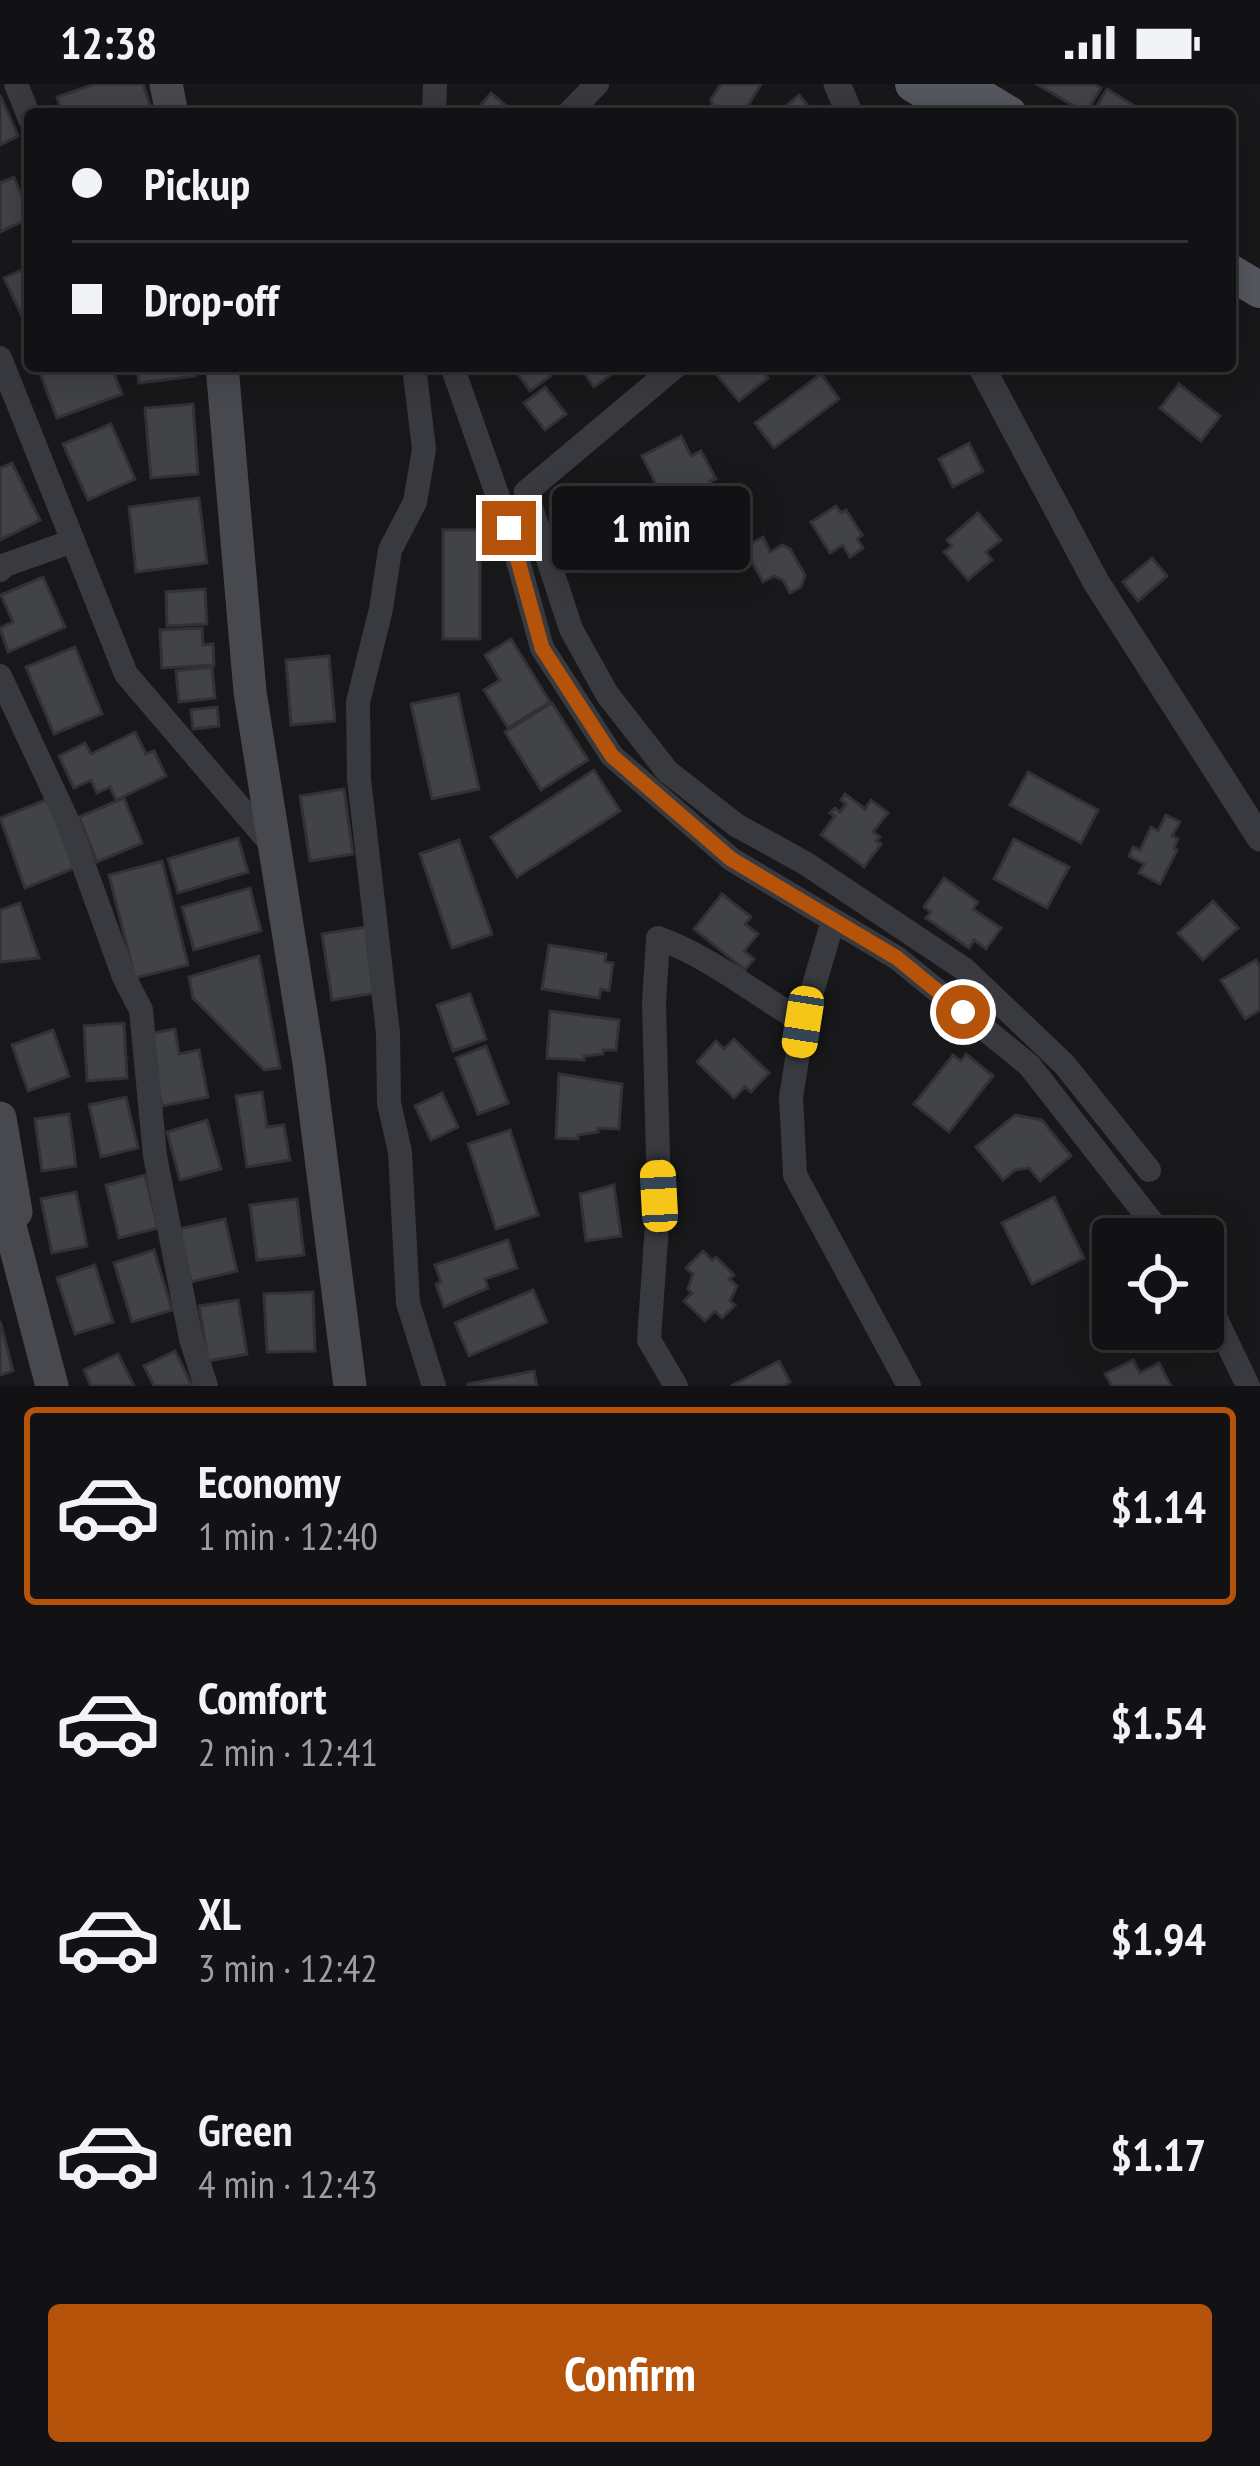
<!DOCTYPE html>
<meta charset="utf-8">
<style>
body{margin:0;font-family:"PT Sans Narrow",sans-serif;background:#1f2022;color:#f1f3f6;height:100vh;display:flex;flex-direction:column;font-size:45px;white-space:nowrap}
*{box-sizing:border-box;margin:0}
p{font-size:39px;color:#9c9ea0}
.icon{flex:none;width:66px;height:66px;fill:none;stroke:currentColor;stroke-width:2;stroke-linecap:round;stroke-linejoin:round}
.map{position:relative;height:1302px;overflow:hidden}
.panel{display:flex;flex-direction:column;background:#121214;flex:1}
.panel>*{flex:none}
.guide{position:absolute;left:24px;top:24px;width:1212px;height:264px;border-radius:12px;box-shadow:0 6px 30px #0003,0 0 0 3px #313234;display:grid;align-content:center;height:264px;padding:0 48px;background:#121214}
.controls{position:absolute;left:1092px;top:1134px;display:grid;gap:24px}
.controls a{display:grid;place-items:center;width:132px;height:132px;border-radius:12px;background:#121214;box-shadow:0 6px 30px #0003,0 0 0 3px #313234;font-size:60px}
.end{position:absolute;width:54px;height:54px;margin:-27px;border:15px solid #b45309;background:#fff;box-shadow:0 0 0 6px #fff}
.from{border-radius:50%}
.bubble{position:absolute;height:84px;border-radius:12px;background:#121214;box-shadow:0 6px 30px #0003,0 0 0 3px #313234;font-size:39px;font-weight:600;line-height:84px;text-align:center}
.car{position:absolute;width:36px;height:72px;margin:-36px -18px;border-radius:15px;box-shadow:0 0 9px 3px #0007;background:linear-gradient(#f5c518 24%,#345 0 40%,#f5c518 0 76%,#345 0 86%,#f5c518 0)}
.guide b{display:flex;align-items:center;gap:42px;height:114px;font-size:45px}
.guide b+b{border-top:3px solid #313234}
.guide i{width:30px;height:30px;background:#f1f3f6}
ul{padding:21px 0 0;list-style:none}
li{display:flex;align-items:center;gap:36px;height:198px;margin:0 24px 18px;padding:0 24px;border:6px solid transparent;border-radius:12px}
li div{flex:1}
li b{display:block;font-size:45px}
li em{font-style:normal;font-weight:600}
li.active{border-color:#b45309}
li>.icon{width:108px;height:108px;stroke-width:1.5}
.primary-button{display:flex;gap:24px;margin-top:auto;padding:24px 48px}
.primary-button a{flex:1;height:138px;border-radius:12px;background:#b45309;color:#fff;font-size:48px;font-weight:600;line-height:138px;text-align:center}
.status{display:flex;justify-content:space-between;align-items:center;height:84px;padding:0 60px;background:#121214;direction:ltr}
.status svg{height:33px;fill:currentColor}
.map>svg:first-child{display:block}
</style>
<div class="status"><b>12:38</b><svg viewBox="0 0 49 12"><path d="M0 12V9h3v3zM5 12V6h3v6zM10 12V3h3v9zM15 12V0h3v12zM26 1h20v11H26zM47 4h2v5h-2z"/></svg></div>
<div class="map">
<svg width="1260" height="1302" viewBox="0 0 1260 1302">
<rect width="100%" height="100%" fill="#18181a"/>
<!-- building -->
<g fill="#424347" stroke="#323236" stroke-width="3">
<path d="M95 0H143L153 30H62L57 13Z"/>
<path d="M721 0H761L743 30H719L713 26 711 15Z"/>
<path d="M1093 0 1101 4 1086 29 1038 1Z"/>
<path d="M1107 5 1141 26 1138 30H1092Z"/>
<path d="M491 9 516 30H473Z"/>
<path d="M0 11 18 52 0 61Z"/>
<path d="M799 11 814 29 781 30 779 28Z"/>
<path d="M14 93 30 134 0 148V99Z"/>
<path d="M30 182V249L4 194Z"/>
<path d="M42 282H111L122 310 57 334 38 284Z"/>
<path d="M137 282H195L196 292 139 299Z"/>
<path d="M512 282H544L551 292 530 307Z"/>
<path d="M579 282H623L594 303Z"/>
<path d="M723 282H758L768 294 739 317 715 289Z"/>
<path d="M821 290 839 315 774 364 755 339Z"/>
<path d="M1179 300 1220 332 1201 357 1160 324Z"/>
<path d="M545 303 566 330 545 346 524 319Z"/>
<path d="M193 320 198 390 151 394 145 324Z"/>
<path d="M111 340 135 395 88 416 63 360Z"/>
<path d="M681 352 691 372 701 367 716 395 710 397 717 411 673 434 642 372Z"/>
<path d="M969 359 983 387 953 403 939 375Z"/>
<path d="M12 379 40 436 0 456V384Z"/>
<path d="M199 414 207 479 136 488 129 423Z"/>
<path d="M836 422 841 429 846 426 862 451 857 455 863 464 850 473 843 461 830 469 811 438Z"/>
<path d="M978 429 1001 456 986 468 992 476 968 496 944 468 952 462 947 456Z"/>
<rect x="443" y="446" width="37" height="109"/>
<path d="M763 453 770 468 782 461 790 465 805 491 801 503 790 509 783 496 774 492 763 498 744 463Z"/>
<path d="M1152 474 1167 492 1138 517 1123 498Z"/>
<path d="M43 493 65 543 8 568 0 544 13 538 1 511Z"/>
<path d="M205 505 207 540 167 542 166 508Z"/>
<path d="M202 544 203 561 213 560 214 581 162 584 160 546Z"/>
<path d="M511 555 550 618 508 644 484 606 500 596 485 571Z"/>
<path d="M75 563 102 630 54 650 26 583Z"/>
<path d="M329 572 335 637 291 641 286 576Z"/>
<path d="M212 583 215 614 179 618 176 587Z"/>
<path d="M458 610 479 705 432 715 411 620Z"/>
<path d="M552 619 588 676 541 706 505 648Z"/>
<path d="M217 623 219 642 193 645 191 626Z"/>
<path d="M135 648 146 670 154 667 166 692 116 716 110 703 97 709 91 696 74 704 59 672 85 659 91 670Z"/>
<path d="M594 686 620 727 517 793 491 753Z"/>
<path d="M1028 688 1098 726 1081 759 1010 721Z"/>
<path d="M344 705 353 770 310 777 300 712Z"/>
<path d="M845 710 865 725 871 716 888 729 873 748 880 753 876 757 881 760 864 783 821 751 835 732 830 729 835 724 840 728 846 720 841 716Z"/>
<path d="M124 714 142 759 97 778 79 733Z"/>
<path d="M48 715 75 784 25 804 0 734Z"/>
<path d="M1166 731 1180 738 1172 752 1178 755 1174 764 1177 766 1160 800 1139 789 1144 780 1129 772 1133 763 1140 766 1151 743 1158 747Z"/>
<path d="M238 754 248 788 178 809 168 775Z"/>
<path d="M1014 755 1069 783 1047 824 994 795Z"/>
<path d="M459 756 492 850 452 864 420 770Z"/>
<path d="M162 777 188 881 135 894 109 791Z"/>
<path d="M944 794 978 818 973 825 1001 844 986 865 974 856 969 864 926 834 931 828 924 823Z"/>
<path d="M250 804 261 847 194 866 182 823Z"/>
<path d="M722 810 751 833 745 840 758 850 744 867 754 875 745 886 694 845Z"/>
<path d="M1213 817 1238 844 1203 876 1178 849Z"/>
<path d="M20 819 39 874 0 878V826Z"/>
<path d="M366 843 376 909 332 916 322 850Z"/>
<path d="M549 861 606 870 605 878 613 879 609 907 601 905 599 914 542 905Z"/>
<path d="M259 872 280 984 264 986 193 914 189 893Z"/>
<path d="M1256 876 1260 883V926L1245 935 1221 896Z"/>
<path d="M470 910 486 955 453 967 437 921Z"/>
<path d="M550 927 619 936 616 966H603V970L584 972V976L547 974Z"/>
<path d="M124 939 127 994 87 997 84 942Z"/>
<path d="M175 945 179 970 199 966 208 1013 162 1022 148 950Z"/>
<path d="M53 946 69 992 28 1007 12 961Z"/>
<path d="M734 955 769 989 751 1008 745 1003 734 1014 697 978 716 957 724 965Z"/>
<path d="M486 962 508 1019 478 1030 456 974Z"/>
<path d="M966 970 993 992 949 1048 914 1020 953 971 961 977Z"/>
<path d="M559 990 622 1000 619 1045 598 1044V1048L578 1051V1055L556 1054Z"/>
<path d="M262 1008 267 1043 284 1041 290 1076 247 1083 236 1012Z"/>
<path d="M442 1009 458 1043 431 1056 415 1022Z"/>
<path d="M126 1013 138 1064 101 1073 89 1021Z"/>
<path d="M69 1030 76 1082 42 1087 35 1035Z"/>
<path d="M1015 1031 1042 1036 1071 1072 1040 1097 1029 1084 1015 1086 1003 1096 976 1063Z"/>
<path d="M207 1036 221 1085 180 1096 167 1048Z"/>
<path d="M510 1046 538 1131 496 1145 468 1060Z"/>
<path d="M145 1091 158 1144 119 1154 106 1101Z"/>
<path d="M614 1101 621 1152 586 1157 580 1110Z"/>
<path d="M76 1108 87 1162 52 1169 41 1115Z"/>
<path d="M1054 1113 1084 1174 1032 1200 1002 1139Z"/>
<path d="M297 1115 304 1171 257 1176 250 1121Z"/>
<path d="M225 1135 237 1187 191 1198 179 1145Z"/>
<path d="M508 1156 517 1184 485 1195 488 1204 444 1223 436 1200 441 1198 435 1181Z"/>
<path d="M154 1166 172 1226 132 1238 114 1179Z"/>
<path d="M703 1167 712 1176 716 1173 734 1191 729 1195 737 1202 730 1217 735 1221 722 1234 715 1227 705 1237 684 1217 692 1209 688 1205 693 1190 686 1184Z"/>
<path d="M95 1181 113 1238 75 1250 57 1194Z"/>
<path d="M533 1206 547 1238 469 1272 455 1239Z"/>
<path d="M313 1208 315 1267 267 1268 264 1210Z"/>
<path d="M238 1216 247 1270 208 1277 199 1222Z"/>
<path d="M0 1237 13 1287 0 1291Z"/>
<path d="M175 1267 192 1302H154L144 1282Z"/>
<path d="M118 1270 134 1302H91L84 1286Z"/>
<path d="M1133 1276 1140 1289 1159 1279 1171 1302H1112L1105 1290Z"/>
<path d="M779 1277 790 1298 783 1302H731Z"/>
<path d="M534 1287 537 1302H468V1300Z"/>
</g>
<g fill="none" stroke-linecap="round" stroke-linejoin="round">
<!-- minor -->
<g stroke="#393a3f" stroke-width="24">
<path d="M16 0 30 35"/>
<path d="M434 30 435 0"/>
<path d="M568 30 597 0"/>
<path d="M0 274 126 590 272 761"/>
<path d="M414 282 424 365 415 418 390 466 381 525 358 618 359 695 388 949 389 1019 400 1068 408 1219 434 1302"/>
<path d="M452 282 509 444 542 564 612 672 731 775 897 874 1029 981 1165 1155"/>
<path d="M676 282 526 408 571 545 607 610 667 687 736 741 805 779 964 885 1064 980 1149 1086"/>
<path d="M0 486 5 481 73 457"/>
<path d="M0 592 68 738 124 893 141 926 155 1072 191 1255 206 1302"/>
<path d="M803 938 833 837"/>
<path d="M1203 1208 1248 1302"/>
<path d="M676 1302 649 1256 659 1112 654 919 658 854C711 873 755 910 803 938L791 1013 795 1091 909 1302"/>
</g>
<!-- tertiary -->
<g stroke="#393a3f" stroke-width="27">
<path d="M837 0 850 30"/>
<path d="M981 282 1096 498 1260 754"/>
</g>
<!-- secondary -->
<g stroke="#47494f" stroke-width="33">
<path d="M166 0 172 30"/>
<path d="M222 282 250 608 309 979 350 1302"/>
<path d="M0 1034 16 1128"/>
<path d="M0 1104 52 1302"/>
</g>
<!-- primary -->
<g stroke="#55575e" stroke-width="36">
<path d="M913 0 963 30"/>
<path d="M959 0 1009 30"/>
<path d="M1230 188 1260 206"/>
</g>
</g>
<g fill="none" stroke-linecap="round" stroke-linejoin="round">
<!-- route -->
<path stroke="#b45309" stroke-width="15" d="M509 444 542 564 612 672 731 775 897 874 963 928"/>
</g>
</svg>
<div class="controls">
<a><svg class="icon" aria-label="locate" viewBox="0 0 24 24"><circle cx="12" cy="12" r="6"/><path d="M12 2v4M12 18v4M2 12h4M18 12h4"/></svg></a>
</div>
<i class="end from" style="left:963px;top:928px"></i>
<i class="end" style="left:509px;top:444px"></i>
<div class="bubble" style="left:552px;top:402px;width:198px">1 min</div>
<i class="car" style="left:803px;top:938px;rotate:189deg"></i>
<i class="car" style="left:659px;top:1112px;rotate:357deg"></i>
<div class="guide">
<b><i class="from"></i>Pickup</b>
<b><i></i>Drop-off</b>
</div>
</div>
<section class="panel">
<ul>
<li class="active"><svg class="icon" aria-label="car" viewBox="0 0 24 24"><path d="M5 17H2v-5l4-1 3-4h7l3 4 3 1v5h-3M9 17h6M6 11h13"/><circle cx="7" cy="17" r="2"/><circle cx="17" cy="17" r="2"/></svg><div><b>Economy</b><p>1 min · 12:40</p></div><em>$1.14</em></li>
<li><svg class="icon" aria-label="car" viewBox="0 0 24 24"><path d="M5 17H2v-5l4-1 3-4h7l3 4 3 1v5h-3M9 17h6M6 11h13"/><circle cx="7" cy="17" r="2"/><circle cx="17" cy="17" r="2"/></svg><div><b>Comfort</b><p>2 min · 12:41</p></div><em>$1.54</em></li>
<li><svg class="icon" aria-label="car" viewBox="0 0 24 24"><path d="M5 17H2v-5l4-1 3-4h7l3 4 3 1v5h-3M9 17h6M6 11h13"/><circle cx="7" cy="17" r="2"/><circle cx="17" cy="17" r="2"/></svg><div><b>XL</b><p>3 min · 12:42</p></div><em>$1.94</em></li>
<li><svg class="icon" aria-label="car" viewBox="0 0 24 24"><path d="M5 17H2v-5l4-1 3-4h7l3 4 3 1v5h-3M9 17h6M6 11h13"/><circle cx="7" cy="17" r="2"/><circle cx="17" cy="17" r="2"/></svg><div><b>Green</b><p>4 min · 12:43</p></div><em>$1.17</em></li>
</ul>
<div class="primary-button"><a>Confirm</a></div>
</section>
